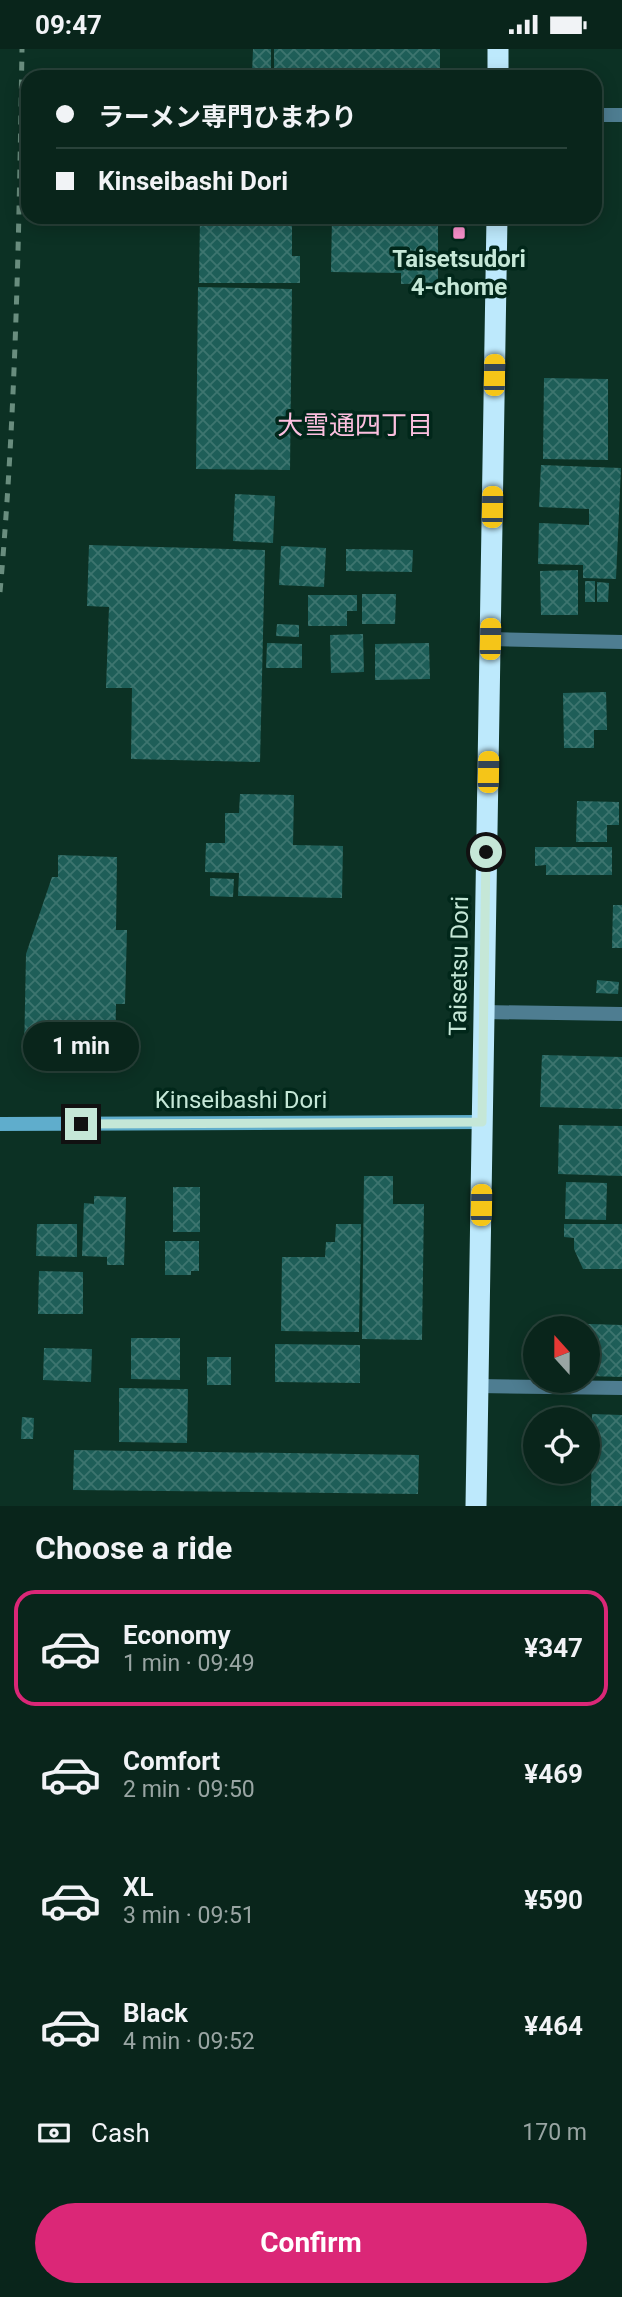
<!DOCTYPE html>
<meta charset="utf-8">
<style>
body{margin:0;font-family:Roboto,"Noto Sans JP",sans-serif;background:#122d24;color:#f1f3f6;height:100vh;display:flex;flex-direction:column;font-size:26px;white-space:nowrap}
*{box-sizing:border-box;margin:0}
p{font-size:23px;color:#99a5a3}
.icon{flex:none;width:38px;height:38px;fill:none;stroke:currentColor;stroke-width:2;stroke-linecap:round;stroke-linejoin:round}
.map{position:relative;height:1457px;overflow:hidden}
.panel{display:flex;flex-direction:column;background:#09251b;flex:1}
.panel>*{flex:none}
.hud{position:absolute;left:21px;top:21px;width:581px;height:154px;border-radius:21px;box-shadow:0 4px 18px #0003,0 0 0 2px #29423a;display:grid;align-content:center;height:154px;padding:0 35px;background:#09251b}
.needle{width:46px;rotate:339deg}
.tools{position:absolute;left:523px;top:1267px;display:grid;gap:14px}
.tools a{display:grid;place-items:center;width:77px;height:77px;border-radius:50%;background:#09251b;box-shadow:0 4px 18px #0003,0 0 0 2px #29423a;font-size:35px}
.end{position:absolute;width:32px;height:32px;margin:-16px;border:9px solid #c5e7d7;background:#111;box-shadow:0 0 0 4px #111}
.from{border-radius:50%}
.bubble{position:absolute;height:49px;border-radius:24px;background:#09251b;box-shadow:0 4px 18px #0003,0 0 0 2px #29423a;font-size:23px;font-weight:700;line-height:49px;text-align:center}
.car{position:absolute;width:21px;height:42px;margin:-21px -10px;border-radius:9px;box-shadow:0 0 5px 2px #0007;background:linear-gradient(#f5c518 24%,#345 0 40%,#f5c518 0 76%,#345 0 86%,#f5c518 0)}
.hud b{display:flex;align-items:center;gap:24px;height:66px;font-size:26px}
.hud b+b{border-top:2px solid #29423a}
.hud i{width:18px;height:18px;background:#f1f3f6}
ul{padding:0;list-style:none}
li{display:flex;align-items:center;gap:21px;height:116px;margin:0 14px 10px;padding:0 21px;border:4px solid transparent;border-radius:21px}
li div{flex:1}
li b{display:block;font-size:26px}
li em{font-style:normal;font-weight:700}
li.selected{border-color:#db2777}
li>.icon{width:63px;height:63px;stroke-width:1.5}
h2{padding:0 35px;font-size:32px;line-height:84px}
.pay{display:flex;align-items:center;gap:18px;height:77px;padding:0 35px;font-size:26px}
.pay p{margin-inline-start:auto}
.cta{display:flex;gap:14px;margin-top:auto;padding:14px 35px}
.cta a{flex:1;height:80px;border-radius:42px;background:#db2777;color:#fff;font-size:28px;font-weight:700;line-height:80px;text-align:center}
.status{display:flex;justify-content:space-between;align-items:center;height:49px;padding:0 35px;background:#09251b;direction:ltr}
.status svg{height:19px;fill:currentColor}
.map>svg:first-child{display:block}
</style>
<div class="status"><b>09:47</b><svg viewBox="0 0 49 12"><path d="M0 12V9h3v3zM5 12V6h3v6zM10 12V3h3v9zM15 12V0h3v12zM26 1h20v11H26zM47 4h2v5h-2z"/></svg></div>
<div class="map">
<svg width="622" height="1457" viewBox="0 0 622 1457">
<defs>
<pattern id="building-cross-hatch" width="8" height="8" patternUnits="userSpaceOnUse" patternTransform="scale(1.75)"><rect width="8" height="8" fill="#1e5e58"/><path d="M0 0l8 8M0 8l8-8" fill="none" stroke="#3d756f"/></pattern>
</defs>
<rect width="100%" height="100%" fill="#0c3124"/>
<!-- building -->
<g fill="url(#building-cross-hatch)">
<path d="M253 0H271V25H252Z"/>
<path d="M274 0H440V26L274 25Z"/>
<path d="M200 168H292V207H300V234H199Z"/>
<path d="M332 168H438V234L401 235V224L331 223Z"/>
<path d="M198 238 292 240 290 421 196 420Z"/>
<path d="M544 329 608 330V411L543 410Z"/>
<path d="M541 416 621 419 616 530 583 529V516L538 515 539 474 589 476V460L539 458Z"/>
<path d="M235 445 275 447 273 494 233 492Z"/>
<path d="M89 496 265 501 260 713 131 710 132 639H106L109 558 87 557Z"/>
<path d="M281 497 326 499 324 538 279 536Z"/>
<path d="M346 500 413 501 412 523 346 522Z"/>
<path d="M578 521V566H541L540 522Z"/>
<rect x="585" y="532" width="10" height="21"/>
<path d="M597 533 609 534 608 553H597Z"/>
<path d="M362 545H396L395 575H362Z"/>
<path d="M308 546H357V562H347V577H308Z"/>
<path d="M277 575 299 576V588L276 587Z"/>
<path d="M363 585 364 623 331 624 330 586Z"/>
<path d="M267 594 302 595V619H266Z"/>
<path d="M429 594 430 630 375 631V595Z"/>
<path d="M606 643 607 681H594V699H564L563 644Z"/>
<path d="M240 745 294 746 293 796 343 797 342 849 238 847 239 824 205 823 206 794H225V764H239Z"/>
<path d="M577 752 619 753V776H607V793H576Z"/>
<path d="M535 798H612V826H546V816L535 817Z"/>
<path d="M58 806 117 808 116 881H127L125 955H116L115 1008 94 996H80V1013H40V1006H24L26 905 52 828H58Z"/>
<path d="M210 829 234 830 233 848 210 847Z"/>
<path d="M613 856H622V899H612Z"/>
<path d="M597 931 619 933 618 945 596 944Z"/>
<path d="M542 1006 622 1008V1060L540 1058Z"/>
<path d="M559 1076 622 1077V1127L558 1125Z"/>
<path d="M364 1127H393V1155H424L422 1291 362 1290Z"/>
<path d="M566 1133 607 1134 606 1171 565 1170Z"/>
<rect x="173" y="1138" width="27" height="45"/>
<path d="M94 1147 126 1148 124 1216H107V1208L82 1207 84 1154 94 1155Z"/>
<path d="M37 1175H77V1208L36 1207Z"/>
<path d="M336 1175H361L359 1283 281 1282 282 1208H325L326 1193H335Z"/>
<path d="M564 1175H622V1220H583L574 1200V1189L564 1188Z"/>
<path d="M165 1192H199V1222H191V1226H165Z"/>
<path d="M39 1222 83 1223V1265H38Z"/>
<path d="M558 1274 622 1276V1328L588 1327V1279H558Z"/>
<path d="M131 1289H180V1331L131 1330Z"/>
<path d="M275 1295 360 1296V1334L275 1333Z"/>
<path d="M44 1299 92 1300 91 1333 43 1331Z"/>
<rect x="207" y="1308" width="24" height="28"/>
<path d="M119 1339 188 1340 187 1394 119 1393Z"/>
<path d="M592 1365 622 1366V1457H591Z"/>
<path d="M22 1368 34 1369 33 1390H21Z"/>
<path d="M74 1401 419 1406 418 1445 73 1441Z"/>
</g>
<g fill="none" stroke-linecap="round" stroke-linejoin="round">
<!-- lane -->
<path stroke="#4e7d91" stroke-width="14" d="M484 963 622 965"/>
<!-- street -->
<g stroke="#4e7d91" stroke-width="14">
<path d="M595 66H622"/>
<path d="M490 590 622 593"/>
<path d="M478 1337 622 1339"/>
</g>
<!-- secondary -->
<path stroke="#5fadcc" stroke-width="14" d="M0 1075 482 1073"/>
<!-- highway -->
<g stroke="#bde9fc" stroke-width="21">
<path d="M498 28V0"/>
<path d="M476 1457 497 168"/>
</g>
<!-- rail -->
<path stroke="#698d7e" stroke-width="5" stroke-dasharray="9 9" stroke-linecap="butt" d="M0 543C16 362 19 182 22 0"/>
</g>
<g fill="none" stroke-linecap="round" stroke-linejoin="round">
<!-- route -->
<path stroke="#c5e7d7" stroke-width="9" d="M81 1075 482 1073 486 803"/>
</g>
<!-- markers -->
<rect fill="#f890cb" stroke="#01271a" stroke-width="2.5" x="452" y="177" width="14" height="14" rx="3.5"/>
<g text-anchor="middle" dominant-baseline="central" stroke-width="7" stroke-linejoin="round" paint-order="stroke">
<!-- poi labels -->
<g font-size="24" font-weight="bold" fill="#c5e7d7" stroke="#01271a">
<text x="459" y="210">Taisetsudori<tspan x="459" dy="28">4-chome</tspan></text>
</g>
<!-- street labels -->
<g font-size="24" fill="#c5e7d7" stroke="#01271a">
<text transform="translate(459 917) rotate(-89)">Taisetsu Dori</text>
<text x="241" y="1051">Kinseibashi Dori</text>
</g>
<!-- neighbourhood labels -->
<g font-size="26" fill="#fbbfdf" stroke="#01271a">
<text x="355" y="376">大雪通四丁目</text>
</g>
</g>
</svg>
<div class="tools">
<a><svg class="needle" viewBox="-14 -14 28 28"><path d="M0-13l5 13h-10z" fill="#e53935"/><path d="M0 13l5-13h-10z" fill="#99a5a3"/></svg></a>
<a><svg class="icon" aria-label="locate" viewBox="0 0 24 24"><circle cx="12" cy="12" r="6"/><path d="M12 2v4M12 18v4M2 12h4M18 12h4"/></svg></a>
</div>
<i class="end from" style="left:486px;top:803px"></i>
<i class="end" style="left:81px;top:1075px"></i>
<div class="bubble" style="left:23px;top:973px;width:116px">1 min</div>
<i class="car" style="left:494px;top:326px;rotate:1deg"></i>
<i class="car" style="left:492px;top:458px;rotate:1deg"></i>
<i class="car" style="left:490px;top:590px;rotate:1deg"></i>
<i class="car" style="left:488px;top:723px;rotate:1deg"></i>
<i class="car" style="left:481px;top:1156px;rotate:1deg"></i>
<div class="hud">
<b><i class="from"></i>ラーメン専門ひまわり</b>
<b><i></i>Kinseibashi Dori</b>
</div>
</div>
<section class="panel">
<h2>Choose a ride</h2>
<ul>
<li class="selected"><svg class="icon" aria-label="car" viewBox="0 0 24 24"><path d="M5 17H2v-5l4-1 3-4h7l3 4 3 1v5h-3M9 17h6M6 11h13"/><circle cx="7" cy="17" r="2"/><circle cx="17" cy="17" r="2"/></svg><div><b>Economy</b><p>1 min · 09:49</p></div><em>¥347</em></li>
<li><svg class="icon" aria-label="car" viewBox="0 0 24 24"><path d="M5 17H2v-5l4-1 3-4h7l3 4 3 1v5h-3M9 17h6M6 11h13"/><circle cx="7" cy="17" r="2"/><circle cx="17" cy="17" r="2"/></svg><div><b>Comfort</b><p>2 min · 09:50</p></div><em>¥469</em></li>
<li><svg class="icon" aria-label="car" viewBox="0 0 24 24"><path d="M5 17H2v-5l4-1 3-4h7l3 4 3 1v5h-3M9 17h6M6 11h13"/><circle cx="7" cy="17" r="2"/><circle cx="17" cy="17" r="2"/></svg><div><b>XL</b><p>3 min · 09:51</p></div><em>¥590</em></li>
<li><svg class="icon" aria-label="car" viewBox="0 0 24 24"><path d="M5 17H2v-5l4-1 3-4h7l3 4 3 1v5h-3M9 17h6M6 11h13"/><circle cx="7" cy="17" r="2"/><circle cx="17" cy="17" r="2"/></svg><div><b>Black</b><p>4 min · 09:52</p></div><em>¥464</em></li>
</ul>
<div class="pay"><svg class="icon" aria-label="cash" viewBox="0 0 24 24"><path d="M3 7h18v10H3z"/><circle cx="12" cy="12" r="2"/></svg>Cash<p>170 m</p></div>
<div class="cta"><a>Confirm</a></div>
</section>
